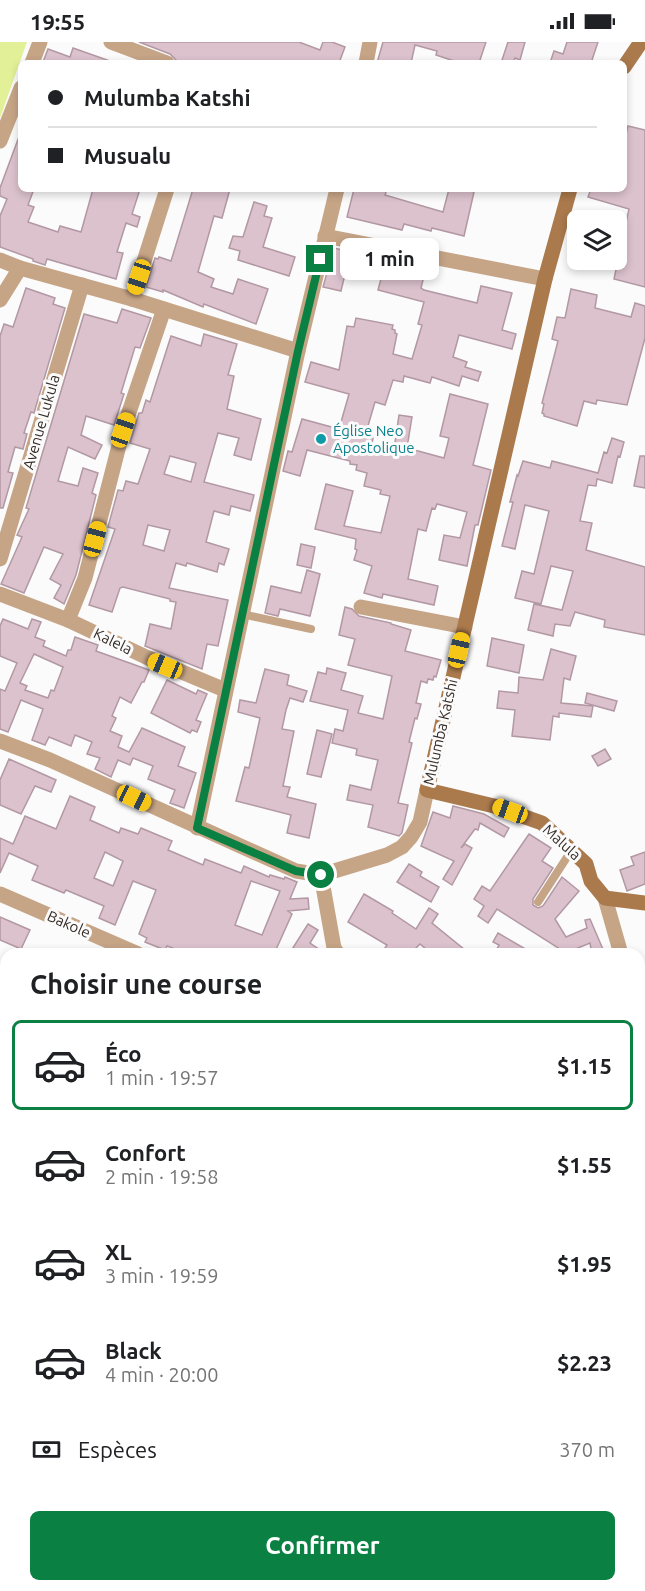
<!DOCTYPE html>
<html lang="fr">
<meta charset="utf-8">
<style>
body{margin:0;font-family:Ubuntu,sans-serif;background:#f2f2f2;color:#202124;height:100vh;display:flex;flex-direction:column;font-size:22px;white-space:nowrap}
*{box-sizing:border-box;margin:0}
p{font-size:20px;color:#757577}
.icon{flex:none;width:33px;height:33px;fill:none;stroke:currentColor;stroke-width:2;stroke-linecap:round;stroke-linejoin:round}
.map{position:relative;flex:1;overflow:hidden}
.details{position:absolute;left:0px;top:906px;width:645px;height:644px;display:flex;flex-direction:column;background:#fff;border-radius:18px 18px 0 0;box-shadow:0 3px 9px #0003}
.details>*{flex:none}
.guide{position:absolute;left:18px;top:18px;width:609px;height:132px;border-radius:9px;box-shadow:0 3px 9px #0003;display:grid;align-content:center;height:132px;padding:0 30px;background:#fff}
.buttons{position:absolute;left:567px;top:168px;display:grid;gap:12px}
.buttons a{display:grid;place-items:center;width:60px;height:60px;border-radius:9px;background:#fff;box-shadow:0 3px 9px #0003;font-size:30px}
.end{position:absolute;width:27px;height:27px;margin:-14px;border:8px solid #0b8043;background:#fff;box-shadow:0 0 0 3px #fff}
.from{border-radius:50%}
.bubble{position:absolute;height:42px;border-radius:9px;background:#fff;box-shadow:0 3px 9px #0003;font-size:20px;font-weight:600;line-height:42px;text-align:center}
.car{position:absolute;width:18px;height:36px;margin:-18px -9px;border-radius:8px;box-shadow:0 0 4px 2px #0007;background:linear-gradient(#f5c518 24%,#345 0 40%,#f5c518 0 76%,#345 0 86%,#f5c518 0)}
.guide b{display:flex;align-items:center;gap:21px;height:57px;font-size:22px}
.guide b+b{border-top:2px solid #e0e0e0}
.guide i{width:15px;height:15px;background:#202124}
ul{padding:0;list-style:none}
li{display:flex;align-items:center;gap:18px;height:90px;margin:0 12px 9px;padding:0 18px;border:3px solid transparent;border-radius:9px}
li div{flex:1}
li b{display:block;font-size:22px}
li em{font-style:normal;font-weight:600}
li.selected{border-color:#0b8043}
li>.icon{width:54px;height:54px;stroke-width:1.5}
h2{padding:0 30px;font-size:27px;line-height:72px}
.pay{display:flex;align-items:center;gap:15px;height:66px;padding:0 30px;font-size:22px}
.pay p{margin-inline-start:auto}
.cta{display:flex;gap:12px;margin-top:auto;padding:12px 30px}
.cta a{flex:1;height:69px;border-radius:9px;background:#0b8043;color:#fff;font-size:24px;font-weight:600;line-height:69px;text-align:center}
.status{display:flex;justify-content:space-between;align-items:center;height:42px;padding:0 30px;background:#fff;direction:ltr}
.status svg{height:16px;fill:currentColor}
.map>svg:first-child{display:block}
</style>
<div class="status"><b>19:55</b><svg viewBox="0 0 49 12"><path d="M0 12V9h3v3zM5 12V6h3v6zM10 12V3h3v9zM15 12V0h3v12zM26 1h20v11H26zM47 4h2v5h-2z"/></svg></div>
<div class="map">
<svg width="645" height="1549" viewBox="0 0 645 1549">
<rect width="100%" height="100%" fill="#fbfbfb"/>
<!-- green -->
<path fill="#e2f098" d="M0 0H27L0 76Z"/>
<!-- building -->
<g fill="#dcc2cd" stroke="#b298a3" stroke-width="1.5" fill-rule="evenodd">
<path d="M139 0H299L320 8 323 0H332L345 5 339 21H182L177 19 170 12Z"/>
<path d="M383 0H486L479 21H460L436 13 437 9 415 3 411 21H377Z"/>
<path d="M508 0H525L520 18 515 16 513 21H501Z"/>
<path d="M567 0H598L591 21H550L554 9 563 12Z"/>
<path d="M73 6 110 19V21L43 20 48 7 70 15Z"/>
<path d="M628 84 645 88V245L614 237 629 167 588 155 591 147H624V100Z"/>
<path d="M20 92 21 147H34L28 163 34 165 28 180 58 190 60 184 81 190 93 147H140L132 172 140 175 137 185 126 181 117 210 123 211 116 237 47 217 45 223 33 219V217L0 205V174L7 157 0 154V146Z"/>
<path d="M193 147H230L222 176 214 174 198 230 214 237 211 245 233 252 238 237 268 247 256 282 204 262 203 265 163 248V250L146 245 155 216 158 217 159 215 171 219Z"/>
<path d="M354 147H387L385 153 443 170 449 147H464L474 150 464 194 432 186 431 189 404 182 402 188 347 175Z"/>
<path d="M254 160 267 164 264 174 272 176 263 205 295 215 289 234 238 218 240 209 229 206 233 194 243 195Z"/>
<path d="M334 206 376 216 375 221 424 234 421 246 424 248 477 261 481 244 512 251 502 288 516 292 512 307 459 293 453 315 467 320 465 325 481 330 478 339 462 334 459 344 432 335 430 341 404 334 403 340 393 338 385 363 375 360 365 394 373 396 372 402 394 407 399 373 412 375 407 406 444 416 449 396 440 394 450 352 488 362 473 423 491 428 478 483H475L467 524 439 518 444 493 460 496 467 470 437 462 435 467 432 466 426 489 418 487 408 537 438 544 434 563 383 552 382 556 364 551 372 524 354 518 357 508 355 507 356 497 315 487 326 442 353 449 344 484 381 491 390 454 380 452 381 448 364 444 367 431 356 428 357 423 350 422V419L307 408 300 434 283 429 288 409 292 410 302 377 339 387 349 352 305 340 311 320 339 328 347 284 354 285 356 276 393 283 392 287 395 288V291L397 292 393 312 412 317 422 283 418 282 424 260 378 248 381 237 346 228 341 249 323 245Z"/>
<path d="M26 246 55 256 53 262 65 266 34 371 31 370 24 391 27 392 23 407 15 405 8 430 13 431 3 466H0V294L4 282 13 285Z"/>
<path d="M571 247 597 253 595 266 631 275 635 261 645 264V296L627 363 597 358 596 362 584 359 577 384 544 374V372L542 371 544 362 542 361 558 299 552 297 557 275 565 276Z"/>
<path d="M122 267 151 276 140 306 135 305 121 351 124 352 114 383 86 374 81 393 102 403 95 417 68 405 58 439 78 444 83 426 98 431 92 451 96 453 76 533 64 562 54 556 61 543 50 537 63 512 44 505 24 551 1 542 22 495 17 493 29 467 26 466 84 272 117 281Z"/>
<path d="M204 292 237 302 228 333 234 334 227 367 261 377 251 418 234 413 239 396 218 391 204 440 254 453 250 469 231 464 229 473 214 469 206 500 229 507 224 523 219 521 217 530 187 521 186 524 176 521 169 546 228 558 218 604 207 602 202 627 145 604 150 582 171 587 176 560 170 559V557L123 545 120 546 112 570 89 563 115 487 108 485 118 448 123 449 126 439 138 442 150 407 130 401 139 371H142L146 358 150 360 171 294 201 304ZM170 414 196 421 191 440 164 432ZM148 483 170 488 164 509 143 503Z"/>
<path d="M612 396 624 400 620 415 618 414 612 441 597 437 596 444 588 443 580 479 592 481 586 508 645 525V593L604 585 605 578 575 570 570 584 555 582 553 594 528 588 534 562 562 568 573 529 551 524 541 562 515 556 522 529 534 532 549 469 525 463 515 507 502 504 513 460H510L517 433 518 434 523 419 550 426 552 419 598 431 604 410 607 411Z"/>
<path d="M640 414H645V446L634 444Z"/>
<path d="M301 502 315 505 311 526 297 523Z"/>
<path d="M307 528 320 532 310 574 280 567 278 574 265 571 271 544 301 551Z"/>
<path d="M345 565 352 567 359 574 391 581V582L411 588 405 609 441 618 436 635 434 634 433 638 428 637 427 641 421 639 416 661 421 662 417 677 415 676 409 700 412 701 398 761 408 763 402 791 399 794 368 785 373 763 347 758 350 743 371 748 378 718 356 713 357 707 332 701 335 687 343 689 348 668 310 659 318 630 326 632 327 626 346 631 341 648 363 654 358 671 383 677 392 634 348 623 355 597 339 593Z"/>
<path d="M3 577 28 587 32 577 41 580 35 595 45 599 43 604 66 614 68 608H71L75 595 98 603 96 609 149 628 144 640H142L131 661 120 655 112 674 116 676 110 689 122 694 118 705 129 710 142 686 185 705 178 724 196 731 184 766 170 761 175 748 148 737 153 724 133 716 130 723 118 718 111 735 95 727 100 716 87 712 92 700 75 693 71 704 49 695 45 703 32 698 43 667 21 658 8 690 0 687V647L5 649 17 621 0 614V584ZM34 612 63 625 54 649 51 648 48 656 25 648 27 644 20 641Z"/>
<path d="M492 596 524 603 519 631 487 624Z"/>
<path d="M551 607 576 614 570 638 564 636 561 661 593 664 591 675 559 671V675L553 674 550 698 512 694 515 668 497 666 499 649 518 651 519 635 543 638Z"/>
<path d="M265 627 289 633 287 643 307 649 303 660 290 656 286 668 282 687 294 689 283 744 290 745 287 755 316 762 309 796 287 791 291 773 236 759 245 725 249 726 260 676 238 670 240 658 256 661Z"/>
<path d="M167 638 196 652 198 648 207 652 196 678 201 680 197 690 192 688 190 691 151 671Z"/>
<path d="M587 651 617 659 614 669 585 661Z"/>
<path d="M317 688 332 692 321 735 307 732Z"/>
<path d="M605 707 611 717 598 724 592 714Z"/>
<path d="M9 717 56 738 51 750 35 744 21 772 0 763V738Z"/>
<path d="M70 754 95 765 90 778 119 791 121 786 138 792 141 786 172 799 168 808 203 823 205 817 241 831 244 824 269 835 270 833 284 837 285 835 297 840 290 857 308 856 309 867 288 869 292 872 274 912H189L167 904 165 908 145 900 147 896 139 892 156 848 133 839 115 883 99 876 104 864 66 848 64 851 32 838 38 824 9 811 0 831V796L13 802 25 774 56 787ZM105 810 123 819 113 844 94 836ZM251 839 280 849 262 893 235 883Z"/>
<path d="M453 764 484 772 509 786 504 795 480 781 478 788 475 787 461 806 465 802 472 806 452 843 443 837 454 819 421 804 433 770 450 776Z"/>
<path d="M529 792 551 806 542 819 553 826 533 857V863L538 866 543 864 562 835 579 849 555 877 566 895 587 886 585 878 590 877 605 912H592L590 901 566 911 497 867 488 881 478 874 484 864 474 857 482 844 490 849Z"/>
<path d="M645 810V842L627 849 620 828 634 823 631 815Z"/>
<path d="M409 822 422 830 420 834 439 845 431 860 397 840Z"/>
<path d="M364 852 393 869 392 871 416 887 429 866 438 872 432 881 470 912H432L420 902 410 912H381L387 903 348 880Z"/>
<path d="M0 875 30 888 21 907 0 898Z"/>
<path d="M308 882 318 888 310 901 326 912H289Z"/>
<path d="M498 891 534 912H494L499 903 493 900Z"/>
</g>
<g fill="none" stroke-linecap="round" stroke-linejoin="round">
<!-- lane -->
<g stroke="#c6a486" stroke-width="8">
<path d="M242 572 311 587"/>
<path d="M538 860 571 809"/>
</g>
<!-- street -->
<g stroke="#c6a486" stroke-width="15">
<path d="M111 0 167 21"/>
<path d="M32 21 40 0"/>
<path d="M366 21 370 0"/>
<path d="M0 99 21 46"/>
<path d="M325 194 545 237"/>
<path d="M0 218 20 226 132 257 298 309"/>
<path d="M132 257 167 147"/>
<path d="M0 258 20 226"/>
<path d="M0 517 82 243"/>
<path d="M0 552 68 578 146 615 225 648"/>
<path d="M361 565 465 585"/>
<path d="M68 578 85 536 123 388 164 267"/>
<path d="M0 699 50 718 296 829 321 833 387 813 402 805 411 795 420 780 427 748"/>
<path d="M197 786 298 309 337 147"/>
<path d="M321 833 334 906 338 912"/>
<path d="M0 852 138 912"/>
<path d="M605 856 621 912"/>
<path d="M639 974 645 995"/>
<path d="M0 1001 6 1004"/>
<path d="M639 1089 645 1091"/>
<path d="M0 1159 6 1172"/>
<path d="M0 1237H6"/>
<path d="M639 1362 645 1365"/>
<path d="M0 1506 6 1520"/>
<path d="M16 1544 18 1549"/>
<path d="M175 1544 178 1549"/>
<path d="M443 1544 450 1549"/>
</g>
<!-- secondary -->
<g stroke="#aa794c" stroke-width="15">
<path d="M624 25 641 0"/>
<path d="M570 147 545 237 427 748 494 764 542 781 586 822 591 839 605 856 645 861"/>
</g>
</g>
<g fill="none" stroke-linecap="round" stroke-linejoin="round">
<!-- route -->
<path stroke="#0b8043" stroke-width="8" d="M320 217 298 309 197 786 296 829 321 833"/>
</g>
<!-- markers -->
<circle fill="#0f9aa8" stroke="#fbfbfb" stroke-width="2" cx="321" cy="397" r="6"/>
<g text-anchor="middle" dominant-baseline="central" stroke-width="6" stroke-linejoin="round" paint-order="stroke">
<!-- street labels -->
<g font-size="15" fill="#352b27" stroke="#fbfbfb">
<text transform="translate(41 380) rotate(-74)">Avenue Lukula</text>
<text transform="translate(113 599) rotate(26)">Kalela</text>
<text transform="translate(440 690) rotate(-77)">Mulumba Katshi</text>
<text transform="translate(562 800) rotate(42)">Malula</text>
<text transform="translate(69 882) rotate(24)">Bakole</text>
</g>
<!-- culture labels -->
<g font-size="15" fill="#0d838f" stroke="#fbfbfb" text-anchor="start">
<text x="333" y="388">Église Neo<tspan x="333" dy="17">Apostolique</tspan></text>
</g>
</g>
</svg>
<div class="buttons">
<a><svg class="icon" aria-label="layers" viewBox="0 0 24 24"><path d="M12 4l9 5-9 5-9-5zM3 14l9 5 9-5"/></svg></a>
</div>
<i class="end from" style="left:321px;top:833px"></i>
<i class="end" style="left:320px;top:217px"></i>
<div class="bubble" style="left:340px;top:196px;width:99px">1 min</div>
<i class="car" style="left:139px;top:235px;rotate:198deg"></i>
<i class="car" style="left:123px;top:388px;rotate:19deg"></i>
<i class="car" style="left:95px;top:497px;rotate:15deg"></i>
<i class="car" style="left:459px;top:608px;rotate:13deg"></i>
<i class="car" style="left:165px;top:624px;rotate:293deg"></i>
<i class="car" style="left:134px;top:756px;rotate:115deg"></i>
<i class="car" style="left:510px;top:769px;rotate:290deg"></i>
<div class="guide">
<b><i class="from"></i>Mulumba Katshi</b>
<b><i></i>Musualu</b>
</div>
<section class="details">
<h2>Choisir une course</h2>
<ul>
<li class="selected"><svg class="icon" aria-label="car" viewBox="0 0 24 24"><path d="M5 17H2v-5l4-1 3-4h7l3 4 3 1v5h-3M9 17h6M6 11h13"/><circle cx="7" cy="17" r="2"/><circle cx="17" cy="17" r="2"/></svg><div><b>Éco</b><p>1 min · 19:57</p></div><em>$1.15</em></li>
<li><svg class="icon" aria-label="car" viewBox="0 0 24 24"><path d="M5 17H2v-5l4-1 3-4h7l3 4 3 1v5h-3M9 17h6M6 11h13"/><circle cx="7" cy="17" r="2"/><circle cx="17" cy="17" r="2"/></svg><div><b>Confort</b><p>2 min · 19:58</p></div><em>$1.55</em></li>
<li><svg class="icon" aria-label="car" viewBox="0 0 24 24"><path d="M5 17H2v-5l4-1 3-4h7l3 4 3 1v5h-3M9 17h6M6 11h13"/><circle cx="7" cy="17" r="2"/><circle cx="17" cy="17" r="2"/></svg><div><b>XL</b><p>3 min · 19:59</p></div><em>$1.95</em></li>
<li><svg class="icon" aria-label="car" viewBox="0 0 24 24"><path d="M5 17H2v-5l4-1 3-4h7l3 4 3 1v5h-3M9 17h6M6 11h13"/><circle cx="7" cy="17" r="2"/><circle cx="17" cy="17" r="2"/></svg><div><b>Black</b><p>4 min · 20:00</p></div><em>$2.23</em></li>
</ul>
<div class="pay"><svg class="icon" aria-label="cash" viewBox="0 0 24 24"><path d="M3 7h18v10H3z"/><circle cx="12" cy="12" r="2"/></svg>Espèces<p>370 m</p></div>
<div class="cta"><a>Confirmer</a></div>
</section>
</div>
